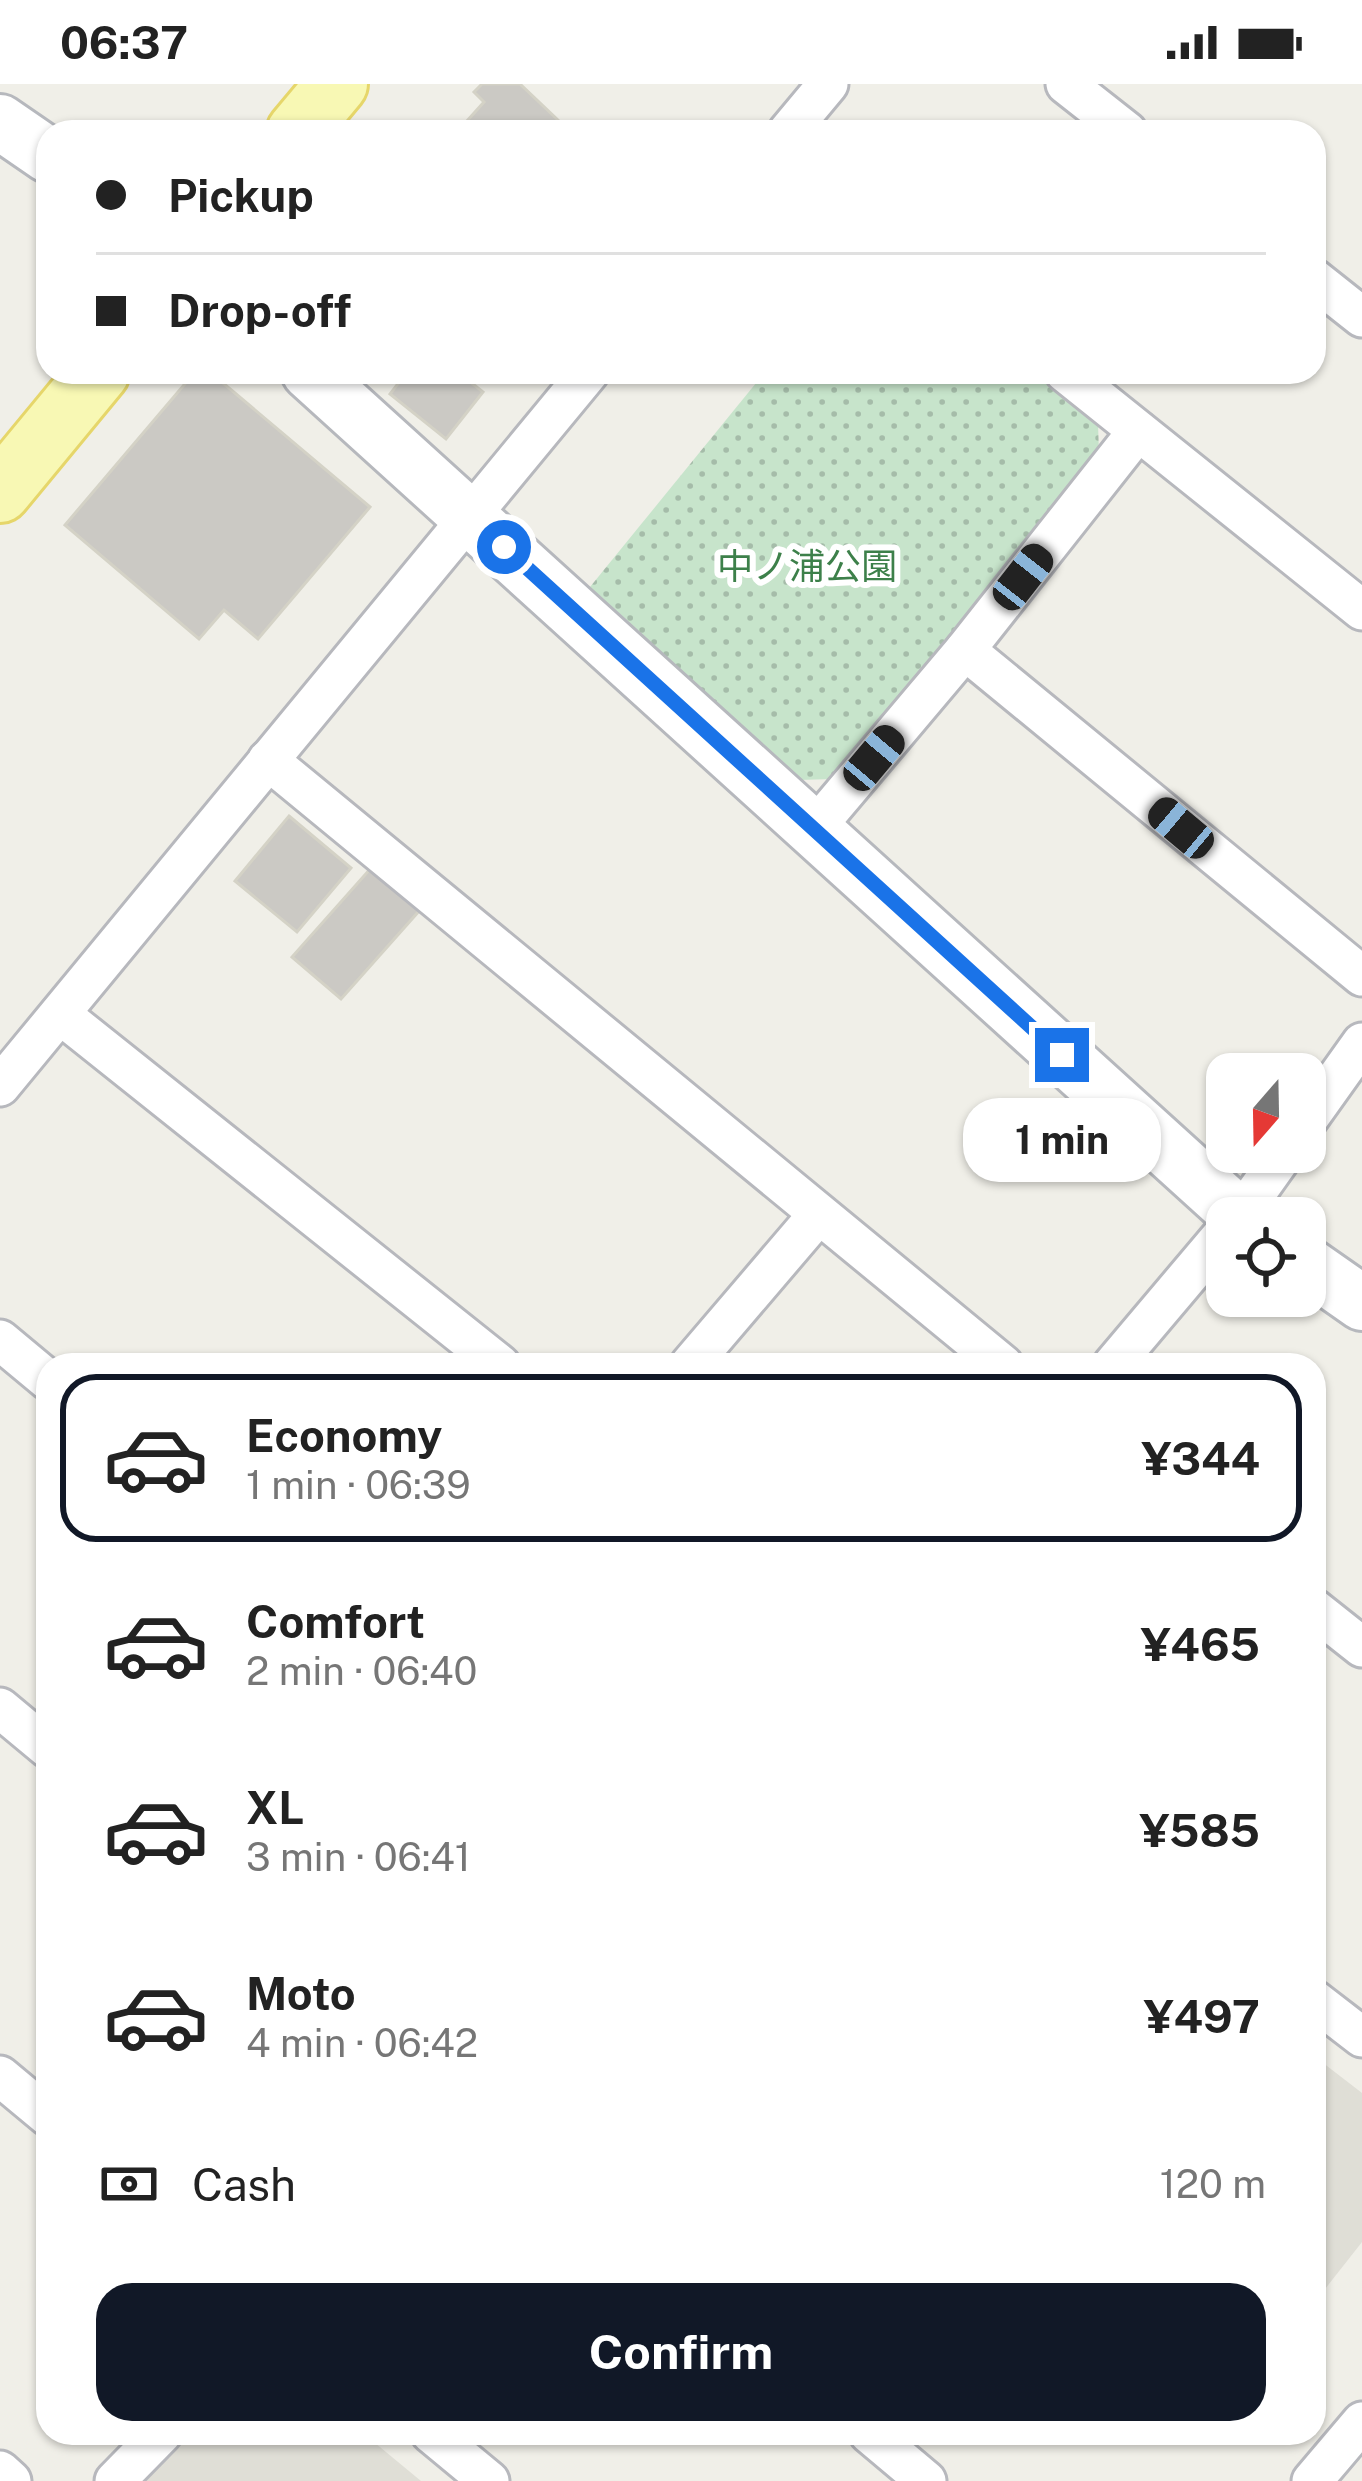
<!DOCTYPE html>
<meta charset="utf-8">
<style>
body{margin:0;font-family:"Public Sans","Noto Sans JP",sans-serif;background:#f2f2f2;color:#222;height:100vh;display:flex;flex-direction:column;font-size:45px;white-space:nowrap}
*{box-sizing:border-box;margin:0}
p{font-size:39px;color:#767676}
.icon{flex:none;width:66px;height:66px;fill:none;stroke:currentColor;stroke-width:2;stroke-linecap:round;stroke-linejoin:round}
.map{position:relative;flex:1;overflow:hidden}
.details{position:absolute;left:36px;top:1269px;width:1290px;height:1092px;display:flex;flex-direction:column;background:#fff;border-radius:36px;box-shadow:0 3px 9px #0004}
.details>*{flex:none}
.top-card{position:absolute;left:36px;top:36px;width:1290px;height:264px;border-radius:36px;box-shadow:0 3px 9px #0004;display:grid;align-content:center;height:264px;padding:0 60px;background:#fff}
.needle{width:78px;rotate:200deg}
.fabs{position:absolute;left:1206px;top:969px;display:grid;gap:24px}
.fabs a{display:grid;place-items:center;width:120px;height:120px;border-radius:24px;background:#fff;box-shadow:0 3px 9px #0004;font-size:60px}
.end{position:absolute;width:54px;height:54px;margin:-27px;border:15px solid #1a73e8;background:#fff;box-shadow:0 0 0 6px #fff}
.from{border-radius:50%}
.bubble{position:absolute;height:84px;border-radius:36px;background:#fff;box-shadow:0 3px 9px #0004;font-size:39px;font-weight:700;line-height:84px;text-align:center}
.car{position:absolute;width:36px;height:72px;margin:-36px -18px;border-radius:15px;box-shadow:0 0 9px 3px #0007;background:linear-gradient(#222 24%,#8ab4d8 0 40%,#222 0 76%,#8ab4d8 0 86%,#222 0)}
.top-card b{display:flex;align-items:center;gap:42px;height:114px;font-size:45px}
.top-card b+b{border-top:3px solid #e0e0e0}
.top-card i{width:30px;height:30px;background:#222}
ul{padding:21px 0 0;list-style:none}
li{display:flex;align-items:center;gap:36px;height:168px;margin:0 24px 18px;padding:0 36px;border:6px solid transparent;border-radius:36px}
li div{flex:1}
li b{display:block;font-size:45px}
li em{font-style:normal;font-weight:700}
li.active{border-color:#111827}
li>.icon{width:108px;height:108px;stroke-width:1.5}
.pay{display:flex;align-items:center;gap:30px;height:132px;padding:0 60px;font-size:45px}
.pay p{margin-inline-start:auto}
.primary-button{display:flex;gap:24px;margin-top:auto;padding:24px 60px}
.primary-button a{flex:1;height:138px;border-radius:36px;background:#111827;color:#fff;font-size:48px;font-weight:700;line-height:138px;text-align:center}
.status{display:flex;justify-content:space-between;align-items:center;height:84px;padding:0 60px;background:#fff;direction:ltr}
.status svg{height:33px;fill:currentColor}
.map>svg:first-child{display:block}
</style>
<div class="status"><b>06:37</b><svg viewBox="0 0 49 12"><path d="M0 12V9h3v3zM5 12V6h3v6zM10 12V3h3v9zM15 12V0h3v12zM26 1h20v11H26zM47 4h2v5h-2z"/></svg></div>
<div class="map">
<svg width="1362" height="2397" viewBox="0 0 1362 2397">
<defs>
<pattern id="park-dots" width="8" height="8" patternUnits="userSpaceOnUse" patternTransform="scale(3)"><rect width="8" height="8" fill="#c7e4cb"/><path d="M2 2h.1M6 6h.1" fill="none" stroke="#a5bca9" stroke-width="1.8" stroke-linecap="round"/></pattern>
</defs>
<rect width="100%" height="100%" fill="#f0efe8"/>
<!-- education -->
<g fill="#dfded6">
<path d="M1314 1972 1362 2009V2158L1314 2219Z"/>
<path d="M192 2349H363L421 2397H146Z"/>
</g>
<!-- park -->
<path fill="url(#park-dots)" d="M765 288H1034L1098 339 1099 370 833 695 799 696 590 503Z"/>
<!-- building -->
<g fill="#cbc9c4" stroke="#d4d2c6" stroke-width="3">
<path d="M482 0H520L558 36 548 48H457L484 18 474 8Z"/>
<path d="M195 288H210L370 423 258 555 224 526 199 555 65 441Z"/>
<path d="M407 288H458L483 308 446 355 390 310Z"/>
<path d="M289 732 351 784 297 848 235 797Z"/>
<path d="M371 784 419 827 341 915 292 873Z"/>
</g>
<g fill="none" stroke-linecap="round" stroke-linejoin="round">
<!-- street casing -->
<g stroke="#b7b8bd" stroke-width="45">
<g id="street">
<path d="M1066 0 1127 48"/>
<path d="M788 48 828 0"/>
<path d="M1314 195 1362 233"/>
<path d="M1065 288 1362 526"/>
<path d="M965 566 1362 892"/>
<path d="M268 676 1003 1281"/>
<path d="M814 745 965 566 1138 347"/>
<path d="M60 930 500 1281"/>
<path d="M0 1002 589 288"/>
<path d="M1305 1039 1362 959"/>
<path d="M1238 1134 1285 1068"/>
<path d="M0 1256 48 1296"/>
<path d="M690 1281 818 1131"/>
<path d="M1113 1281 1227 1146"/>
<path d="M1314 1525 1362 1563"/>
<path d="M0 1624 48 1664"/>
<path d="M1314 1916 1362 1953"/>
<path d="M0 1992 48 2032"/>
<path d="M431 2349 489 2397"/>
<path d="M869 2349 926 2397"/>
<path d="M0 2387 11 2397"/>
<path d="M115 2397 162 2349"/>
<path d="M1312 2397 1362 2338"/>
</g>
</g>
<!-- secondary casing -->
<g stroke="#b6b8bd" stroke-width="60">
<g id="secondary">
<path d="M0 38 48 71"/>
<path d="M309 288 1242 1134"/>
<path d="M1305 1179 1362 1219"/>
</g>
</g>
<!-- primary casing -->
<g stroke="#e6d66a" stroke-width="66">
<g id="primary">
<path d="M297 48 337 0"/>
<path d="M0 408 99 288"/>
</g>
</g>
<!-- street -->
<use href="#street" stroke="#fff" stroke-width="39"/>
<!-- secondary -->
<use href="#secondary" stroke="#fff" stroke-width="54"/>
<!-- primary -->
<use href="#primary" stroke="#f8f8b4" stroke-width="60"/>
</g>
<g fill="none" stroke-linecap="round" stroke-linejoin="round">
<!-- route -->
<path stroke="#1a73e8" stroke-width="15" d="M504 463 1062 971"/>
</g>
<g text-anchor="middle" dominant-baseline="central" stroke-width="12" stroke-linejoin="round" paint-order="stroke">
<!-- park labels -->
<g font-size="36" fill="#3d804a" stroke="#fff">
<text x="807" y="482">中ノ浦公園</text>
</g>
</g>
</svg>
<div class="fabs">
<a><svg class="needle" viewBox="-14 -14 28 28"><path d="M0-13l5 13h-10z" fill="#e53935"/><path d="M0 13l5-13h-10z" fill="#767676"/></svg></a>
<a><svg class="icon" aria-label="locate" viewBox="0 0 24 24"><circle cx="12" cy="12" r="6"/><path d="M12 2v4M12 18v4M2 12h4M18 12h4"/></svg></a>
</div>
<i class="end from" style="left:504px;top:463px"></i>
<i class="end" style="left:1062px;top:971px"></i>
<div class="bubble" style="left:963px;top:1014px;width:198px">1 min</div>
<i class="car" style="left:1023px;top:493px;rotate:38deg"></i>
<i class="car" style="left:874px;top:674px;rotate:40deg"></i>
<i class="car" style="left:1181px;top:744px;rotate:310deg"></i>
<div class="top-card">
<b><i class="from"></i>Pickup</b>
<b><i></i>Drop-off</b>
</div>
<section class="details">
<ul>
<li class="active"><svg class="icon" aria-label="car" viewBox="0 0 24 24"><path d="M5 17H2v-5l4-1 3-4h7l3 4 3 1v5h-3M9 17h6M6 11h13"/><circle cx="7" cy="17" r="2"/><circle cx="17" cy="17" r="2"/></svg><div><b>Economy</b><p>1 min · 06:39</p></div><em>¥344</em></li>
<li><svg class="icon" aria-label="car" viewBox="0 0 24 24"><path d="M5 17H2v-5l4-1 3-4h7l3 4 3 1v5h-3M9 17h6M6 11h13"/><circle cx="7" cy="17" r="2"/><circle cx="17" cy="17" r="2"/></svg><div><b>Comfort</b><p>2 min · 06:40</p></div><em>¥465</em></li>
<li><svg class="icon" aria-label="car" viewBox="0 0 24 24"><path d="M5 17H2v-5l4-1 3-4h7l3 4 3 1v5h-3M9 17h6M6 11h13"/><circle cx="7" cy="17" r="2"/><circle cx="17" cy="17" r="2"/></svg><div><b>XL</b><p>3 min · 06:41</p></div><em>¥585</em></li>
<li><svg class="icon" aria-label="car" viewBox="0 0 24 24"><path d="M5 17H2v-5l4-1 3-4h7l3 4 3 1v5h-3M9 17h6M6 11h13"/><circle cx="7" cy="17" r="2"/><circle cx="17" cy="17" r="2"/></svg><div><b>Moto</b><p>4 min · 06:42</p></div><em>¥497</em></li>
</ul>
<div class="pay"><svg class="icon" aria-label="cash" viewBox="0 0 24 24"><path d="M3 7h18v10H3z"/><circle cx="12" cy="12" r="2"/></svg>Cash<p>120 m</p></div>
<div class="primary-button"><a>Confirm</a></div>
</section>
</div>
